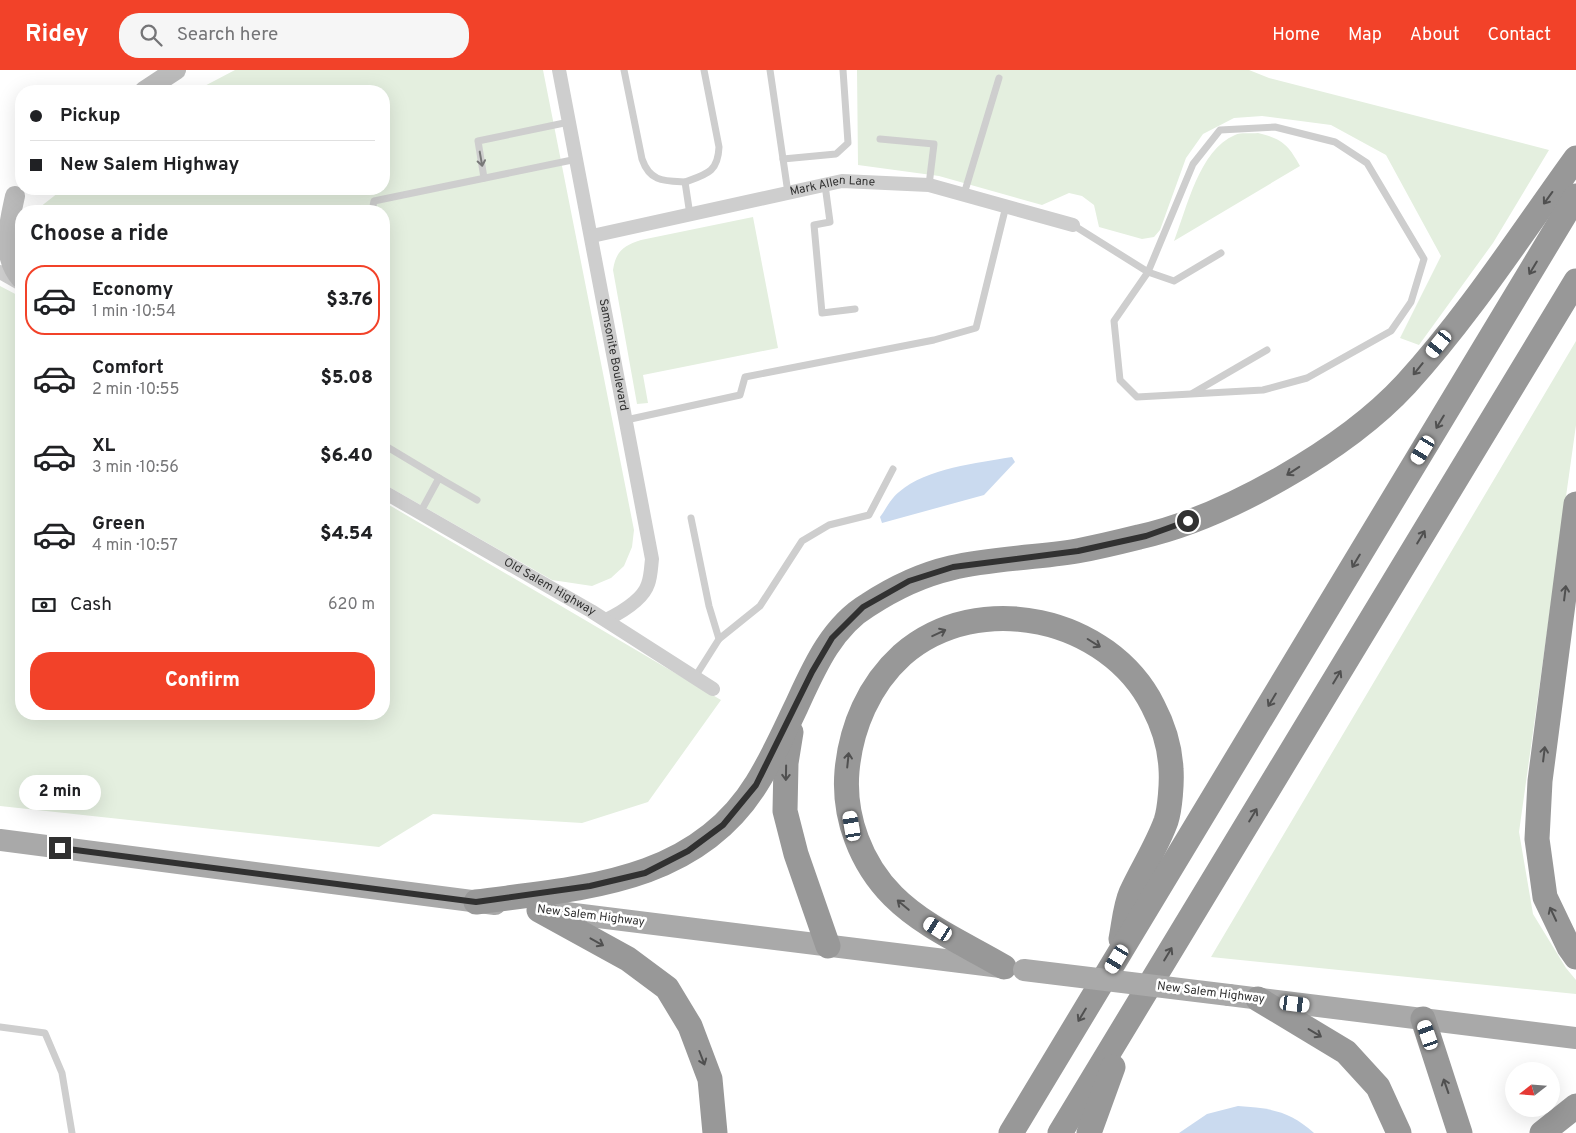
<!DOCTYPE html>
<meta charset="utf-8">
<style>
body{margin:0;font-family:Overpass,sans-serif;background:#f6f6f6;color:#202124;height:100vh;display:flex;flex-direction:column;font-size:19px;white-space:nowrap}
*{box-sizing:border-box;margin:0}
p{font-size:16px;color:#757577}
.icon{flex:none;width:28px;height:28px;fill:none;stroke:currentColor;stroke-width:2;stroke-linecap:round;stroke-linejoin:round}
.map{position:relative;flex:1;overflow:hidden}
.side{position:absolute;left:15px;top:135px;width:375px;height:515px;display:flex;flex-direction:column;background:#fff;border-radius:20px;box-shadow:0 5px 20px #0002}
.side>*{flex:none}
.top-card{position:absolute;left:15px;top:15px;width:375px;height:110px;border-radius:20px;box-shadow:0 5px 20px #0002;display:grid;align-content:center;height:110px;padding:0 15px;background:#fff}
.needle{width:32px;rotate:253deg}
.buttons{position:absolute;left:1505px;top:992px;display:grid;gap:10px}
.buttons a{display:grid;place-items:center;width:55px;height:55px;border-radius:50%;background:#fff;box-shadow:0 5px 20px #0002;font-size:25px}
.end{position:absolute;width:22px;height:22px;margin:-11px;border:6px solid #313131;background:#fff;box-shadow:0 0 0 2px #fff}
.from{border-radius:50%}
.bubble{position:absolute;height:35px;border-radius:18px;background:#fff;box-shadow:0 5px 20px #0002;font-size:16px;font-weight:800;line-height:35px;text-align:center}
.car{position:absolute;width:15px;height:30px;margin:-15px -8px;border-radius:6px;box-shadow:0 0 4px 1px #0007;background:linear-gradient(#fff 24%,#345 0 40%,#fff 0 76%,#345 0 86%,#fff 0)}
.top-card b{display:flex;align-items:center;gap:18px;height:48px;font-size:19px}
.top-card b+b{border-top:1px solid #e0e0e0}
.top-card i{width:12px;height:12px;background:#202124}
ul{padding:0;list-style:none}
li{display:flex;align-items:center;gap:15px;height:70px;margin:0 10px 8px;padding:0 5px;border:2px solid transparent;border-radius:20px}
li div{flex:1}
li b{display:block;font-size:19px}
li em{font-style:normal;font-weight:800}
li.selected{border-color:#f24229}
li>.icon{width:45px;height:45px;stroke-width:1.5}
h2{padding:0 15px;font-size:22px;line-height:60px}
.pay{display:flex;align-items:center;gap:12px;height:55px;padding:0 15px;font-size:19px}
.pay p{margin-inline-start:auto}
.action{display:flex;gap:10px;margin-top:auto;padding:10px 15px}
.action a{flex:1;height:58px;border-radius:20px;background:#f24229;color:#fff;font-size:20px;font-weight:800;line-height:58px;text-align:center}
header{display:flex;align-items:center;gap:30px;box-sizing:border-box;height:70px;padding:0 25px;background:#f24229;color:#fff}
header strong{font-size:24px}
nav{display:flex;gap:28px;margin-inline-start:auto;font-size:18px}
.search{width:350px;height:45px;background:#f6f6f6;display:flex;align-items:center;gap:12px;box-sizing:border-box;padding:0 18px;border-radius:20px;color:#757577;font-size:19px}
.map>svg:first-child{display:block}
</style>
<header>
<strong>Ridey</strong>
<div class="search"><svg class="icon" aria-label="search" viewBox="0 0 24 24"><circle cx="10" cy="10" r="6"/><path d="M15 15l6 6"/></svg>Search here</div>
<nav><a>Home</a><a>Map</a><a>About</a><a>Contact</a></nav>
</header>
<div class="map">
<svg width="1576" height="1063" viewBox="0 0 1576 1063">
<rect width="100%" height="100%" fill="#fff"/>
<!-- green -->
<g fill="#e4efdf">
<path d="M235 0H543L634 460 632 477 624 496 611 508 592 516 552 510 384 414V141H35L63 119H384V21H195Z"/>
<path d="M857 0H1249L1269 8 1549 80 1493 173 1419 275 1400 268 1441 186 1386 85 1331 55 1262 46 1234 48 1203 64 1186 88 1160 160 1154 167 1142 169 1099 157 1094 135 1082 126 1069 123 1042 135 939 106 858 95Z"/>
<path d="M1258 63C1282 69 1288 74 1300 96L1174 171C1187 138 1199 80 1235 65 1241 62 1251 64 1258 63Z"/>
<path d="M753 147 778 278 643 305 648 333 637 334 613 200C616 181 623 176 641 170Z"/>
<path d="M0 216 21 227V644H384V432L721 630 648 732 582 753 433 744 379 777 0 736Z"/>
<path d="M1576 271V355L1519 762 1533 844 1566 898 1576 910V924L1211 887Z"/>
</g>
<!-- water -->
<g fill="#cadaef">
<path d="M1012 387 1015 392 984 425 882 453 880 447C886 439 891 428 899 422 927 398 977 393 1012 387Z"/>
<path d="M1238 1036C1270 1038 1290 1041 1314 1063H1179L1207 1044Z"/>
</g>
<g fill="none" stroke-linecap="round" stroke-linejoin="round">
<!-- service -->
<g stroke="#cecece" stroke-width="7">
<path d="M624 0 642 89C650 112 664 111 685 112"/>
<path d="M770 0 788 123"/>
<path d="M880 69 934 74 929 115"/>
<path d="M783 89 836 84 848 73 843 0"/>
<path d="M484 108 478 71 569 52"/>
<path d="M825 115 830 152 814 155 822 243 855 239"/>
<path d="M964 124 999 8"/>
<path d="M372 141 374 131 577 89"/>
<path d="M690 145 685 112C707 104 718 102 719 77L704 0"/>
<path d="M1073 155 1148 202 1114 251 1120 310 1137 327 1263 320 1307 308 1391 261 1411 232 1424 189 1367 93 1335 72 1275 57 1220 60 1193 94 1148 202 1174 211 1221 183"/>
<path d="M1193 323 1267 280"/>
<path d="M626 350 740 325 745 307 934 270 976 258 1006 136"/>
<path d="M384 375 439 408"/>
<path d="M420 443 439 408 477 430"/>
<path d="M691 448 709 536 719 569 695 607"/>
<path d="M719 569 760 536 802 471 829 455 869 445 893 399"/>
<path d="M0 957 45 963 62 1003 72 1063"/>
</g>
<!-- minor -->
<g stroke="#cecece" stroke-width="14">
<path id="s1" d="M559 0 652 489C651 497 651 506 648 514 643 530 620 543 606 550"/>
<path id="s2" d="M592 166 842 111 929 115 1073 155"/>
<path d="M0 202 21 214"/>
<path id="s3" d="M384 422 591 541 713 619"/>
</g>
<!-- secondary -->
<g stroke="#bbb" stroke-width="20">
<path d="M144 21 176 0"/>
<path d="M15 126C9 154 0 185 21 209"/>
</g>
<!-- primary -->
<g stroke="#a9a9a9" stroke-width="22">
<path d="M0 770 495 834"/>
<path d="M542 840 1001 897"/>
<path d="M1229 925 1576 968"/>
</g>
<!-- motorway -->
<g stroke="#989898" stroke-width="25">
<path d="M1576 434 1540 711 1537 769 1545 827 1569 877 1576 887"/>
<path d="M791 662 786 693 785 741 796 784 828 876"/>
<path d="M476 832C580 818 695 814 757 713 772 689 784 662 796 637 813 600 831 557 868 535 894 518 921 505 951 498 992 488 1036 488 1077 481 1098 477 1119 472 1139 467 1225 448 1346 379 1406 314 1469 245 1521 164 1576 88"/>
<path d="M539 840 628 889 667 918 690 956 710 1009 715 1063"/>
<path d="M1004 897C967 875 924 857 893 826 861 794 843 747 847 701 851 657 869 615 902 585 979 518 1109 548 1153 636 1163 655 1170 677 1171 699 1172 712 1170 739 1166 751 1157 776 1142 799 1131 823 1125 837 1124 854 1121 869"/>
<path d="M1258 929 1346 982 1378 1017 1399 1063"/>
<path d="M1423 949 1460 1063"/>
<path d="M1011 1063 1576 126"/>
<path d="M1060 1063 1576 211"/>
<path d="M1089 1063 1113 997"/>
<path d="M1542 1063 1576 1036"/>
</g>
<!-- primary-bridge -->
<path stroke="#a9a9a9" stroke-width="22" d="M1024 900 1229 925"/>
</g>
<!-- one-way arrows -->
<defs><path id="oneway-shaft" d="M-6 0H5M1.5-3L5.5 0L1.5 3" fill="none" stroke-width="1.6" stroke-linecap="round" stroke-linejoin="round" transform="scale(1.25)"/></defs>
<use stroke="#787878" href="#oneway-shaft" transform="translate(481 89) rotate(80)"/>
<g stroke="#505050">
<use href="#oneway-shaft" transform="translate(1548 128) rotate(126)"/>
<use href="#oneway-shaft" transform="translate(1533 198) rotate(121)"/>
<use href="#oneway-shaft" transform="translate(1418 299) rotate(129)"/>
<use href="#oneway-shaft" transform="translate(1440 352) rotate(121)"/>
<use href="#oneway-shaft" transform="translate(1293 401) rotate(147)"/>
<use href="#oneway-shaft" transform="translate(1421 467) rotate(-59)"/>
<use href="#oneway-shaft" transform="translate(1356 491) rotate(121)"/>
<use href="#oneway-shaft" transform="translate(1565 523) rotate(-83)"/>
<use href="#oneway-shaft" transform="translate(939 563) rotate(-25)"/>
<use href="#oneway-shaft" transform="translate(1094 573) rotate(32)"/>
<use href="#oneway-shaft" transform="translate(1337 607) rotate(-59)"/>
<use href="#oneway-shaft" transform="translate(1272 630) rotate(121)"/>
<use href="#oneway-shaft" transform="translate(1544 684) rotate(-83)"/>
<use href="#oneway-shaft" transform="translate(848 690) rotate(-84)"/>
<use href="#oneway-shaft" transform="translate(786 703) rotate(91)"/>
<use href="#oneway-shaft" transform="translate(1253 745) rotate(-59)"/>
<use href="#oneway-shaft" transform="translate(903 835) rotate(-140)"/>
<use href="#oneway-shaft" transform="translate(1553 844) rotate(-115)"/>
<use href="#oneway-shaft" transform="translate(597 872) rotate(29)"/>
<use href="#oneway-shaft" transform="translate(1168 884) rotate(-59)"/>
<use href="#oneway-shaft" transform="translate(1082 945) rotate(121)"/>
<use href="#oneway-shaft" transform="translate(1315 963) rotate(31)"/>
<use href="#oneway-shaft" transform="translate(702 988) rotate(69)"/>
<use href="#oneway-shaft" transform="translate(1446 1016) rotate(-109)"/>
</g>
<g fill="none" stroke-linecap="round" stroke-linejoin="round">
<!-- route -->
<path stroke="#313131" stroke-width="6" d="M60 778 476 832 590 816 645 803 688 781 723 755 756 715 812 602 832 568 863 537 909 511 953 497 1078 481 1146 466 1188 451"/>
</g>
<g text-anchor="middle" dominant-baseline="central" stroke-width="5" stroke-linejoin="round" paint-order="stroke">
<!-- street labels -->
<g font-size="12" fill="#313131" stroke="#fff">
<text stroke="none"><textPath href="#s2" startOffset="246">Mark Allen Lane</textPath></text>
<text stroke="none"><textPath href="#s1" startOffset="290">Samsonite Boulevard</textPath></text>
<text stroke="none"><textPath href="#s3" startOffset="191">Old Salem Highway</textPath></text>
<text transform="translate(591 846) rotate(7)">New Salem Highway</text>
<text transform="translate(1211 923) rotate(7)">New Salem Highway</text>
</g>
</g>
</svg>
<div class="buttons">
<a><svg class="needle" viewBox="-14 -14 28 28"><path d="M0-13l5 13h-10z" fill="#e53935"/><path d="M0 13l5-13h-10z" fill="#757577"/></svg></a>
</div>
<i class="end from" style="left:1188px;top:451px"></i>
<i class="end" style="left:60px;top:778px"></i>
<div class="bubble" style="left:19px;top:705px;width:82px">2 min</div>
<i class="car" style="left:1439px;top:274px;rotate:219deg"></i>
<i class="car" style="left:1423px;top:380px;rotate:211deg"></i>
<i class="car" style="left:852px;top:756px;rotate:350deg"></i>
<i class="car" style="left:938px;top:859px;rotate:302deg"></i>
<i class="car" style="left:1117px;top:889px;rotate:211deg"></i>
<i class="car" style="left:1295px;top:934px;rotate:97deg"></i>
<i class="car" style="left:1428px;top:965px;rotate:341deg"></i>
<div class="top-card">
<b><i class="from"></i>Pickup</b>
<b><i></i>New Salem Highway</b>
</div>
<section class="side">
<h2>Choose a ride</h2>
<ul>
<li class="selected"><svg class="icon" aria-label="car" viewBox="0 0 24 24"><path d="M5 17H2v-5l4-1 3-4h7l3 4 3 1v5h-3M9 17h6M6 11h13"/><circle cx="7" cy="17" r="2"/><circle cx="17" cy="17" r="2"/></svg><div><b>Economy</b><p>1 min · 10:54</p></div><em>$3.76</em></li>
<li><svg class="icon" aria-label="car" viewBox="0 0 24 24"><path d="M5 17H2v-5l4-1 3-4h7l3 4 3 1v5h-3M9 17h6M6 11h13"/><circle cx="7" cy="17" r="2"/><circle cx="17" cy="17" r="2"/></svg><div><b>Comfort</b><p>2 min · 10:55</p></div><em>$5.08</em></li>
<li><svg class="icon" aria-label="car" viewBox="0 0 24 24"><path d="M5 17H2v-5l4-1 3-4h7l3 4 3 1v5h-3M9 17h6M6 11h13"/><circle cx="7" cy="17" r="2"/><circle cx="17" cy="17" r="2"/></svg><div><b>XL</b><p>3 min · 10:56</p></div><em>$6.40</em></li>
<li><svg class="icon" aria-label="car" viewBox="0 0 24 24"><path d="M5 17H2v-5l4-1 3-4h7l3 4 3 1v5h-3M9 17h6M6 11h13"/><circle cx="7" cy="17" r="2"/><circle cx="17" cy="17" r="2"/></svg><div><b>Green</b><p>4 min · 10:57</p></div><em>$4.54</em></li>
</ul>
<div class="pay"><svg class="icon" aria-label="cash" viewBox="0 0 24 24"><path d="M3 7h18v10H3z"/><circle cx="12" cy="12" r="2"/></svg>Cash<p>620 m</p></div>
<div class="action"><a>Confirm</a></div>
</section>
</div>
